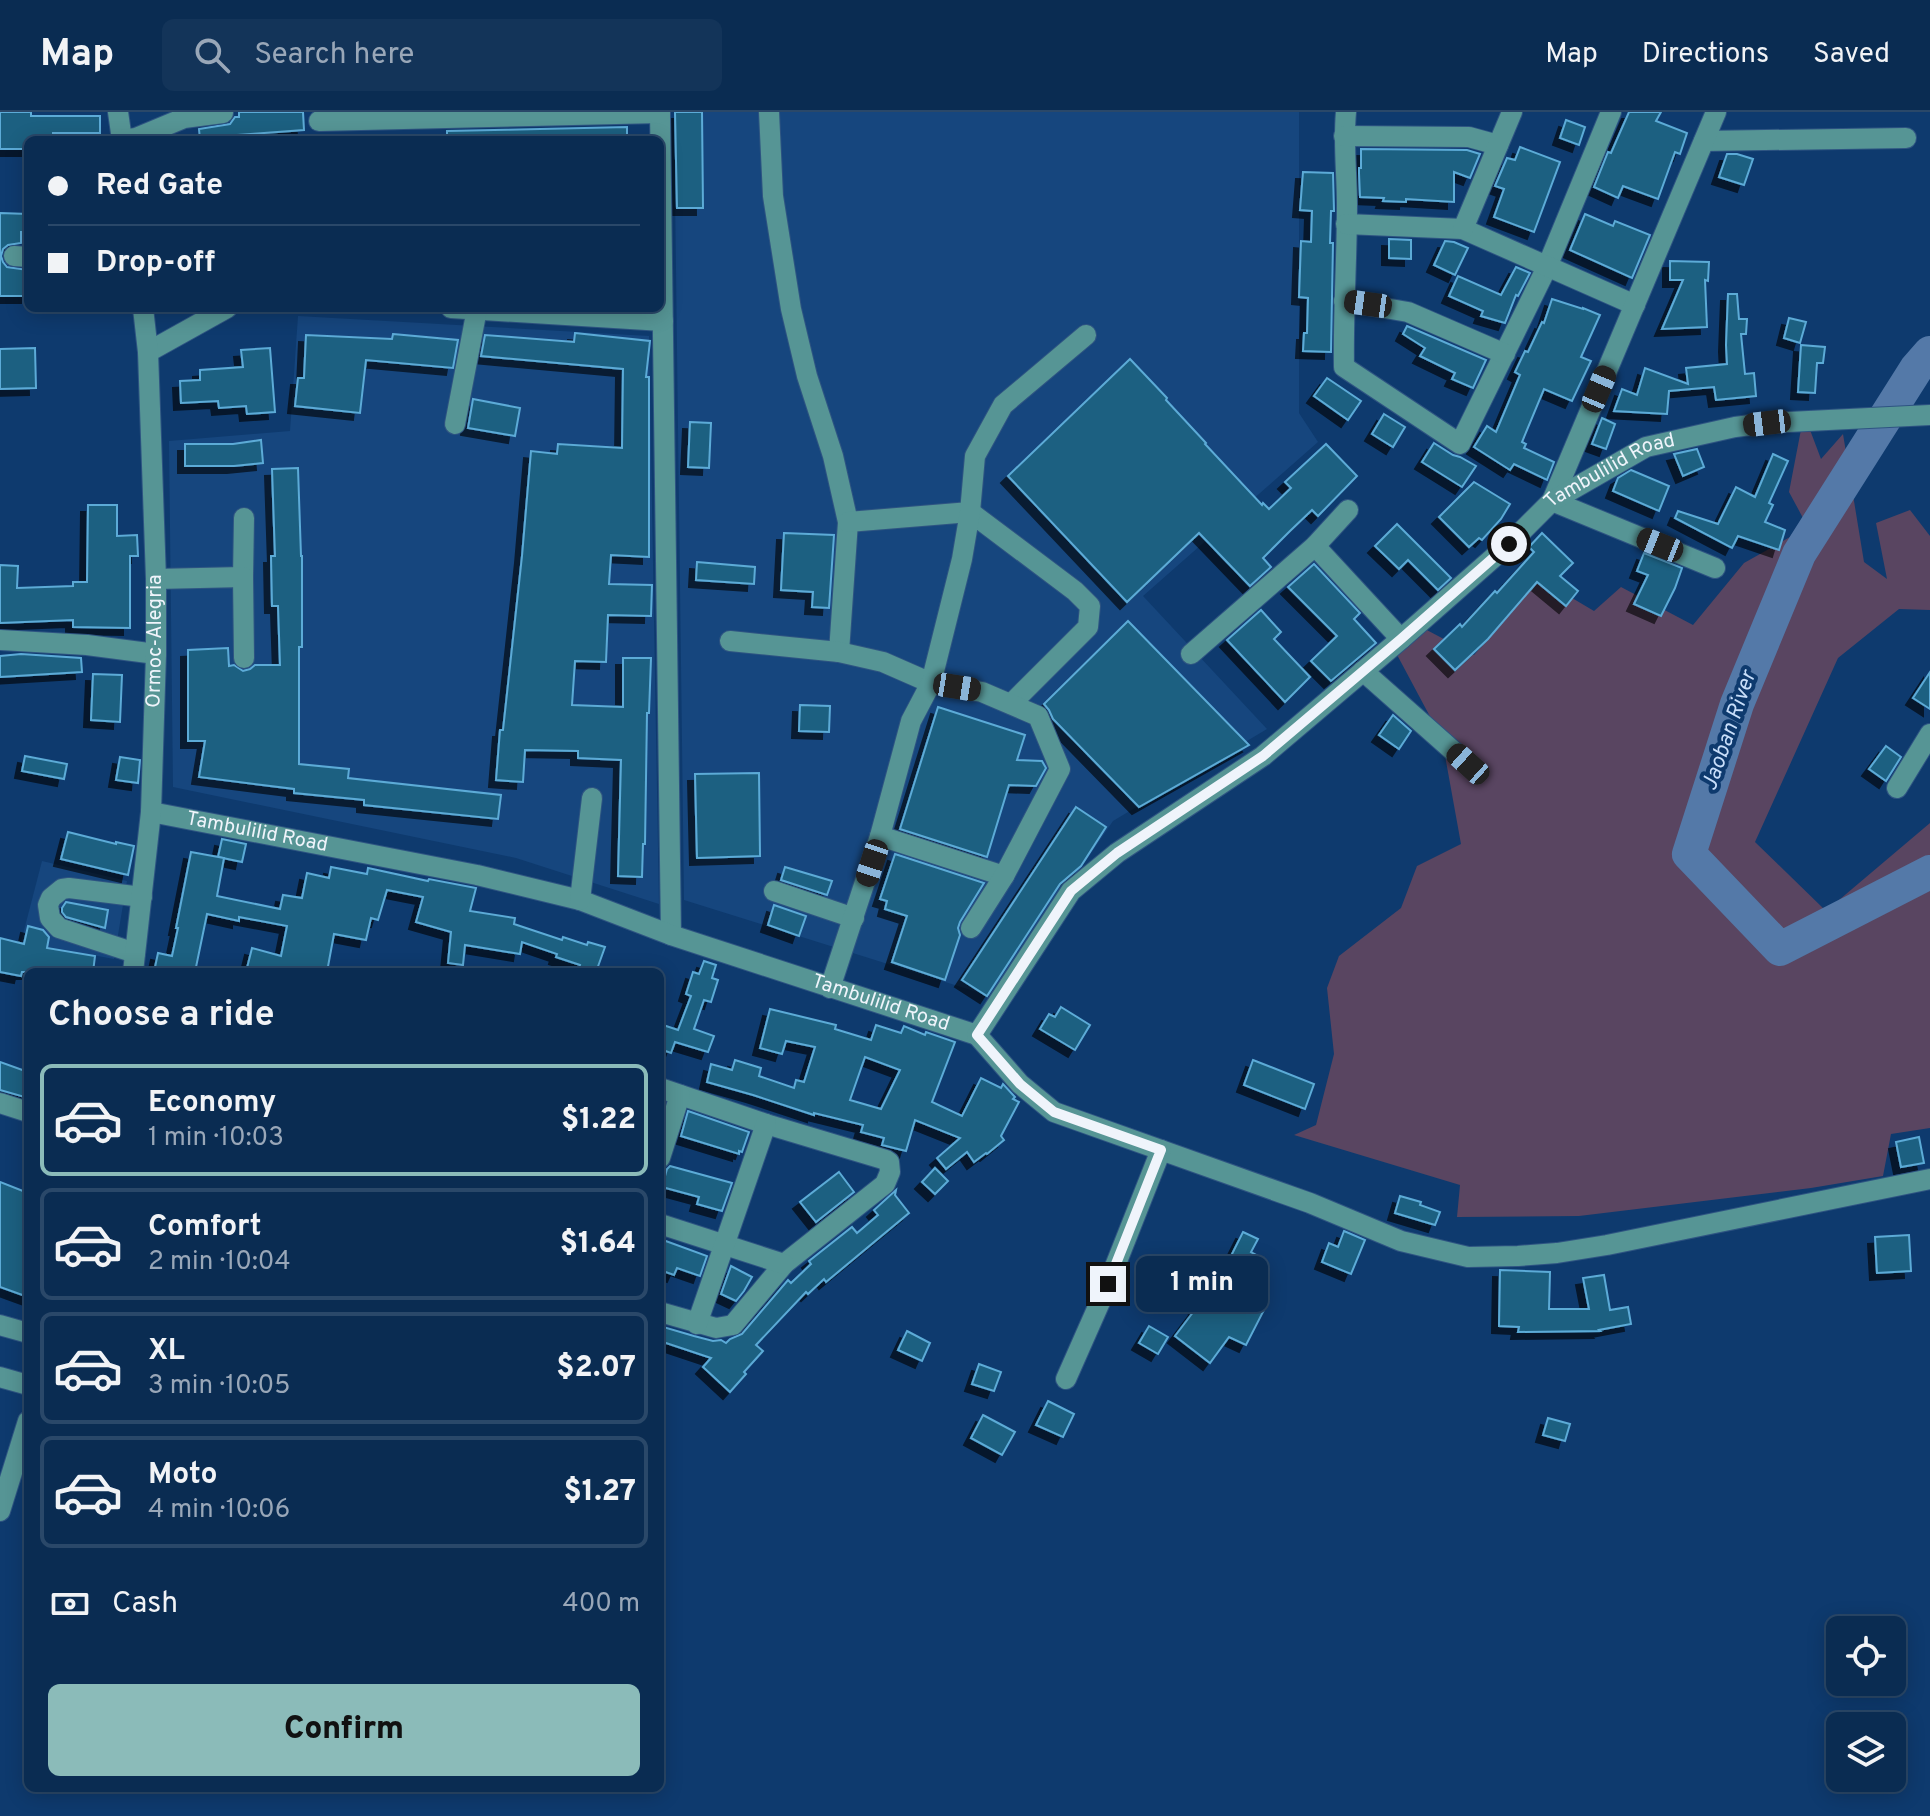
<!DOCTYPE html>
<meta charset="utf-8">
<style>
body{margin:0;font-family:Overpass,sans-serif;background:#133459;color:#f1f3f6;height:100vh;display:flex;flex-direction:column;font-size:30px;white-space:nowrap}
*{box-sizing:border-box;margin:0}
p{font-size:26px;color:#99a7b8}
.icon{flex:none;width:44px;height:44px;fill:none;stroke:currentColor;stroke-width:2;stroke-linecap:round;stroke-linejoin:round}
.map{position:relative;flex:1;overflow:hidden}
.panel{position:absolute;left:24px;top:856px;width:640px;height:824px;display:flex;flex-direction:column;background:#0a2c52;border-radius:12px;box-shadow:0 4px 20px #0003,0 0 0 2px #2a4869}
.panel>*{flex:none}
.guide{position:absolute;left:24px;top:24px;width:640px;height:176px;border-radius:12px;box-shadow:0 4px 20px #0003,0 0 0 2px #2a4869;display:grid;align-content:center;height:176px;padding:0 24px;background:#0a2c52}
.controls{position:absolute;left:1826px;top:1504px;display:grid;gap:16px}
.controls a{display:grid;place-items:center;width:80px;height:80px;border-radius:12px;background:#0a2c52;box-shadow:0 4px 20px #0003,0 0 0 2px #2a4869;font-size:40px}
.end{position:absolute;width:36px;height:36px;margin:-18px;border:10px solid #eff4fb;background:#111;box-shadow:0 0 0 4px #111}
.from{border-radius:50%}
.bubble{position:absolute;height:56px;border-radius:12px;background:#0a2c52;box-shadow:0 4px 20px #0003,0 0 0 2px #2a4869;font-size:26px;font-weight:800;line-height:56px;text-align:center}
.car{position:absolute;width:24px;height:48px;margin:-24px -12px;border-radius:10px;box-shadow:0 0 6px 2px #0007;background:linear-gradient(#222 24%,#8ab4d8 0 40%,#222 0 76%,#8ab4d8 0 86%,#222 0)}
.guide b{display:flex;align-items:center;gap:28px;height:76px;font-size:30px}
.guide b+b{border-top:2px solid #2a4869}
.guide i{width:20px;height:20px;background:#f1f3f6}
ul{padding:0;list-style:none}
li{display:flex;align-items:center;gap:24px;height:112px;margin:0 16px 12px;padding:0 8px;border:4px solid #2a4869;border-radius:12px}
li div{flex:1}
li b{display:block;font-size:30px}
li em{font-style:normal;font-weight:800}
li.current{border-color:#8bbbb9}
li>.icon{width:72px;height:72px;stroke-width:1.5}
h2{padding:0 24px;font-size:36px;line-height:96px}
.pay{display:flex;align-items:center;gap:20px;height:88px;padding:0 24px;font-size:30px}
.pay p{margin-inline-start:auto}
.primary-button{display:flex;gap:16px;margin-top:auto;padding:16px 24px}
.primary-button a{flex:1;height:92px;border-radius:12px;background:#8bbbb9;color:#111;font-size:32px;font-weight:800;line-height:92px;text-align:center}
header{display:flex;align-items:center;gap:48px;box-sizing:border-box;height:112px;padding:0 40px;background:#0a2c52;border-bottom:2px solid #2a4869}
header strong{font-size:38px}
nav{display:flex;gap:44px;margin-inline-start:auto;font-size:28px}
.search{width:560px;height:72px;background:#133459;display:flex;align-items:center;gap:20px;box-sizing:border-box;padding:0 28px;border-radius:12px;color:#99a7b8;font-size:30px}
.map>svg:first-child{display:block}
</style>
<header>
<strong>Map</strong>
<div class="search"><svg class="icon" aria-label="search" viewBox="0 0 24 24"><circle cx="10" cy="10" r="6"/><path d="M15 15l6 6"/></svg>Search here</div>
<nav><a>Map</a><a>Directions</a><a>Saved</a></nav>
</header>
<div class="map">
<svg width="1930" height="1704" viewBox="0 0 1930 1704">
<defs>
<filter id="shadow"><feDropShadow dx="-7" dy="7" stdDeviation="0" flood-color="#0009"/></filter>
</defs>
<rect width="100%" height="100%" fill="#0e3a6e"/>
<!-- built -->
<g fill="#16467e">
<path d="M674 0H1299V301L1318 330 1143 484 1267 617 1113 709 993 885 684 788Z"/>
<path d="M298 204 649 224 659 792 516 746 173 675 169 329 290 319Z"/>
<path d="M42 749 127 769 114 847 21 830Z"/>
</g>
<!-- green -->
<path fill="#594561" d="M1804 302 1821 347 1843 322 1864 450 1887 467 1876 411 1910 398 1930 424V498L1899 497 1838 546 1755 730 1826 799 1930 711V1016L1891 1022 1883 1064 1811 1076 1579 1104 1457 1105 1460 1073 1294 1023 1316 1013 1334 942 1327 876 1339 844 1401 796 1417 754 1461 732 1442 627 1395 539 1423 516 1474 543 1540 467 1594 499 1621 475 1693 513 1744 451 1790 425 1803 406 1789 380Z"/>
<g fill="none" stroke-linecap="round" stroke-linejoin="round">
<!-- river -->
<path stroke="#5479a8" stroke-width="34" d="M1930 241 1916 257 1799 442 1737 592 1689 742 1780 837 1930 760"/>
</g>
<!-- building -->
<g fill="#1e6081" stroke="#5cabd7" stroke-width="2" fill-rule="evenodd" filter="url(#shadow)">
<path d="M0 0H31V4H100V21H53V28H28V37H0Z"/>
<path d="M239 0H303L304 18 238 23V25L200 28 199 17 230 12 235 5H239Z"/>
<path d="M675 0H702L703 96H677Z"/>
<path d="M1629 0H1661L1656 9 1687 21 1680 42 1675 40 1658 87 1623 74 1618 86 1594 75 1608 40 1611 41Z"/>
<path d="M1566 8 1585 15 1579 33 1560 26Z"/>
<path d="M627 15V28H447V19Z"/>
<path d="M1520 35 1560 50 1534 120 1494 105 1504 77 1495 74 1507 46 1515 48Z"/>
<path d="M1361 37 1467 38 1480 42 1470 66 1454 60V90L1406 87V90L1383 89 1384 86 1360 85 1359 61V56H1361Z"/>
<path d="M1727 42H1737L1753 47 1744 73 1719 65Z"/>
<path d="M1303 60 1333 61 1334 99H1331L1330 131H1333L1331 240 1303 239 1304 221H1307L1308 186 1299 185 1301 129 1311 130 1312 99 1300 98Z"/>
<path d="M0 101 28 102V120H21V131L8 133 3 137 1 144 3 150 7 155 28 158V184H0Z"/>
<path d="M1585 102 1613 114 1615 109 1650 123 1632 166 1570 138Z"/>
<path d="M1389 127 1411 128V147L1389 146Z"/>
<path d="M1445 129 1454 130 1468 136 1455 163 1434 153Z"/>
<path d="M1670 149 1709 150 1708 169 1705 168 1707 215 1662 217 1683 168H1670Z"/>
<path d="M1516 155 1530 161 1518 184 1516 183 1505 211 1481 204 1483 199 1449 184 1458 164 1501 183Z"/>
<path d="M1728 182H1737L1739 207H1747L1746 222H1741L1745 262 1754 261 1756 284 1716 288 1714 275 1669 279 1667 302 1614 299 1622 277 1637 283 1645 256 1688 272 1686 256 1727 252 1726 233Z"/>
<path d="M1552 187 1583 197V196L1600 203 1581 245 1591 249 1572 289 1544 277 1522 330 1526 332 1524 336 1554 350 1547 368 1514 352 1510 358 1474 335 1487 314 1496 320 1520 263 1515 260 1525 239 1528 240 1542 210 1544 211Z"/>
<path d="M1789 206 1806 210 1800 231 1784 226Z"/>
<path d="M1407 214 1486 248 1473 276 1452 267 1455 261 1420 244 1425 236 1403 222Z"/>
<path d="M575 221 650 229 646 265H649V445L611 443 609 472 652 473 651 504 608 503 606 550 575 549 572 593 623 595V546H651L649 601H647L645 732H643L642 765 618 764 621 648 578 646V639L525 638 523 670 496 668 500 618H503L522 444 531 339 557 342 558 332 622 336 623 257 481 244 485 223 574 230Z"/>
<path d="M393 222 458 228 453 256 366 248 360 301 295 294 298 266H304L306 223 392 227Z"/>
<path d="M1801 233 1825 235 1823 251H1817L1815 281 1798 280Z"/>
<path d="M35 236 36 276 0 277V237Z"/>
<path d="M270 236 275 300 247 302 246 294 219 296 218 289 181 291 180 269 200 268V258L243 255 241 238Z"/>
<path d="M1130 247 1167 286 1166 288 1206 331 1205 332 1262 393 1263 391 1269 397 1291 376 1285 370 1326 332 1357 364 1318 404 1312 398 1290 419 1263 446 1271 455 1250 474 1199 421 1127 490 1008 364Z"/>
<path d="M1327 266 1361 289 1348 308 1314 284Z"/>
<path d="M473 287 520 296 515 324 468 316Z"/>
<path d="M1384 302 1405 315 1393 335 1372 322Z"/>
<path d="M1602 306 1615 312 1606 337 1592 332Z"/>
<path d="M690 310 711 311 709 356 688 355Z"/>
<path d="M261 328 263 351 234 354H185V332H233Z"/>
<path d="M1434 331 1453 343 1460 345 1476 354 1462 375 1422 350Z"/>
<path d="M1697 337 1704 355 1683 364 1674 342Z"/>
<path d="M1773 342 1788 349 1769 391 1773 393 1765 410 1785 418 1779 438 1738 424 1732 436 1675 406 1678 399 1718 412 1736 375 1755 385Z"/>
<path d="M298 356 301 444H302V535H299V652L349 657 348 666 501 683 498 707 364 693V688L294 681V677L199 665 205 629H188V538L228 536 229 554 234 553 243 559 250 557 255 553H280L278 494H272L271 444H275L272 357Z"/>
<path d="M1631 358 1669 374 1659 399 1613 379 1618 366Z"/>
<path d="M1474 370 1510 392 1501 407 1482 428 1479 426 1469 435 1439 405Z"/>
<path d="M88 393H117V424L137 423 138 444H130V516L73 515V508L0 511V453L18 454 17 476 73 474V470H87Z"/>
<path d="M1397 412 1451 466 1438 478 1408 448 1399 457 1375 434Z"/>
<path d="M784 421 834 423 829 496 812 495 813 480 781 478Z"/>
<path d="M1542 421 1573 451 1560 464 1578 479 1566 494 1537 470 1488 527 1455 558 1434 537 1460 512 1462 515 1495 479 1497 481 1534 440 1529 435Z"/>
<path d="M1644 441 1682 456 1675 476 1661 504 1634 492 1648 463 1637 459Z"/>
<path d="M697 450 755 455 754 472 696 468Z"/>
<path d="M1314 452 1360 501 1354 507 1376 531 1331 569 1311 549 1337 524 1288 475Z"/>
<path d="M1261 498 1281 520 1274 527 1310 565 1285 590 1227 528Z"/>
<path d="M1128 509 1249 633 1139 695 1053 607 1049 598 1044 592Z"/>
<path d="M21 542 81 546 82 560 0 565V544Z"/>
<path d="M1930 560V597L1913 586Z"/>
<path d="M93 562 122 563 120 610 91 608Z"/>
<path d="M800 593 830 594 829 620 799 619Z"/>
<path d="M938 595 1025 623 1017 648 1042 649 1046 656 1036 674 1009 673 987 745 900 717Z"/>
<path d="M1393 603 1411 619 1399 637 1379 623Z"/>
<path d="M1886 634 1901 645 1886 669 1869 657Z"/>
<path d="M25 644 67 652 64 667 22 659Z"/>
<path d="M120 645 140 648 138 671 116 668Z"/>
<path d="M759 661 760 744 697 746 695 662Z"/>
<path d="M1076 695 1106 715 1081 754 1060 772 987 884 962 868Z"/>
<path d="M68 720 116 732V730L134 734 128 763 61 747Z"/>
<path d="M222 727 246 732 242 750 218 745Z"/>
<path d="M191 740 224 746 217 784 280 797 283 783 302 786 307 761 329 766 331 755 367 762 368 756 428 769 429 767 476 776 470 799 515 806 514 812 562 828 563 825 587 833 588 830 605 835 596 860H578L580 853 556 845 557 842 522 830 520 842 465 833 463 853 448 851 451 820 416 810 423 785 387 778 378 808 371 806 366 828 334 822 327 860H246L252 836 281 844 287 814 239 805V809L207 802 195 860H154L158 841 172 844 178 816H176Z"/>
<path d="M895 742 984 771 960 810 958 816 960 823 945 868 892 850 907 804 885 797 887 789 880 787Z"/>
<path d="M785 755 832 769 827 783 781 768Z"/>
<path d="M66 790 108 798 105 816 66 805 62 800V796Z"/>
<path d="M774 793 806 804 799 824 768 813Z"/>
<path d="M28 814 43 818 49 825 47 836 95 844 93 860H22L21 864 0 860V826L24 832Z"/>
<path d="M704 849 716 853 712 866 718 868 711 890 704 888 694 917 714 924 708 940 675 930 671 941 660 937V912L678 918 691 884 686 882 693 860 699 862Z"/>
<path d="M1061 895 1090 913 1075 938 1040 917 1049 902 1055 905Z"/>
<path d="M770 897 836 913 835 917 871 928 876 913 901 921 904 914 925 923 926 920 955 930 932 990 962 1004 981 966 1001 976 1003 972 1015 985 1013 987 1019 990 1001 1024 1004 1028 987 1042 986 1041 974 1050 967 1040 946 1057 937 1046 960 1026 915 1008 906 1039 882 1033 884 1026 861 1020 863 1013 814 1001V1003L753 983 707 970 711 952 732 958 735 948 761 956 759 964 794 976 796 968 804 970 815 935 786 929 782 942 760 936ZM865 945 900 958 881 997 850 988Z"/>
<path d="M1253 948 1314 972 1305 997 1244 973Z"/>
<path d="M0 950 28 960V986L0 978Z"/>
<path d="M688 999 749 1020 742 1040 739 1039V1042L681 1024Z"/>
<path d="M1919 1025 1924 1051 1901 1055 1896 1030Z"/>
<path d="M670 1054 732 1071 722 1099 697 1092 699 1085 662 1075 667 1057Z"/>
<path d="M935 1056 948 1069 935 1082 922 1070Z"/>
<path d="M839 1060 854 1080 816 1110 800 1090Z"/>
<path d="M0 1070 28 1081V1185L0 1175Z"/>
<path d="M896 1078 895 1083 909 1101 826 1170 824 1167 808 1182 806 1180 756 1233 763 1239 744 1260 746 1262 730 1280 703 1255 711 1246 660 1229V1214L694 1224 713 1229 721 1228 726 1231 730 1227 742 1222 788 1168 791 1171 811 1152 809 1149 852 1115 857 1121 878 1103 874 1098Z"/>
<path d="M1400 1084 1421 1090 1420 1093 1440 1100 1435 1113 1395 1101Z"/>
<path d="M1344 1119 1365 1128 1351 1162 1322 1150 1329 1131 1338 1135Z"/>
<path d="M1243 1120 1258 1127 1251 1140 1258 1144 1239 1182 1265 1196 1246 1233 1229 1225 1210 1251 1175 1224 1197 1195 1194 1194 1204 1175 1213 1180Z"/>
<path d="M1909 1123 1911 1159 1877 1161 1875 1125Z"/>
<path d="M663 1128 707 1144 700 1164 677 1156 674 1163 660 1158V1136Z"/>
<path d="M731 1154 752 1165 744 1179 736 1189 721 1182Z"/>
<path d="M1500 1158 1550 1160 1549 1197H1589L1583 1166 1604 1163 1610 1198 1628 1195 1631 1212 1599 1218 1600 1219 1518 1220 1519 1215 1499 1214Z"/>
<path d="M1149 1214 1168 1225 1158 1242 1139 1231Z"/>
<path d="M907 1219 930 1231 922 1249 898 1238Z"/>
<path d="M979 1252 1001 1260 994 1279 972 1272Z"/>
<path d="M1048 1289 1074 1302 1063 1325 1036 1313Z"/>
<path d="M983 1303 1015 1320 1002 1343 971 1326Z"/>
<path d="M1548 1306 1570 1312 1565 1329 1543 1323Z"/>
</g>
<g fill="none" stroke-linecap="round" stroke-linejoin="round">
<!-- minor casing -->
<g stroke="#2e5482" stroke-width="22">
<g id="minor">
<path d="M118 0 122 28"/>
<path d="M660 0 671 823"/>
<path d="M769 0 773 84 791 197 807 264 833 344 848 410 839 540"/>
<path d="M1346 0C1343 31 1347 62 1347 93 1347 147 1343 201 1344 255L1460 332 1547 155 1611 0"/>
<path d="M319 9 660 1"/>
<path d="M1344 24 1469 25 1498 33"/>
<path d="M123 28 136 26 184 6 223 1"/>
<path d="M1704 29 1906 26"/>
<path d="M1346 112 1463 117 1635 193"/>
<path d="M1463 117 1512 0"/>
<path d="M14 144 28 145"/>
<path d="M1344 189 1408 200 1505 242"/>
<path d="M451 196 663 209"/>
<path d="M148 240 227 196"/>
<path d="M455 312 477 197"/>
<path d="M848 410 970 400 1075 479 1090 494 1088 515 1011 592"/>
<path d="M1315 434 1401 527"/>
<path d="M1715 456 1552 389 1716 0"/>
<path d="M243 465 244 406"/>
<path d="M156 467 243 465 244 546"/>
<path d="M0 528 87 533 156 542"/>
<path d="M730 529 839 540 883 550 931 571 962 447 970 400 975 344 1003 293 1086 223"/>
<path d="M1191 542 1315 434 1348 398"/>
<path d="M1363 559 1468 652"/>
<path d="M1897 676 1930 622"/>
<path id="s1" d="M151 700 477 763 580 788 671 823 977 923 1071 779 1117 741 1263 644 1401 527 1509 432 1552 389 1646 335 1735 315 1767 311 1930 303"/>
<path d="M880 724 1004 764"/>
<path d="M774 779 854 806"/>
<path d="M580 788 592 686"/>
<path d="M135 841 59 816 50 806 48 793 51 786 62 777 69 776 142 785"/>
<path id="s2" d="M133 860 151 700 156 542V467L148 240 143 196"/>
<path d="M830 876 880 724 911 609 931 571 982 580 1038 604 1060 657 1004 764 971 816"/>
<path d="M977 923 1020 972 1054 1000 1310 1091 1401 1129 1468 1145 1518 1144 1557 1141 1607 1133 1930 1067"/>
<path d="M660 976 766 1012 886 1048 889 1050 890 1060 885 1072 784 1152 733 1213 716 1216 660 1200"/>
<path d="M0 991 28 1000"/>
<path d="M660 1046 680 983"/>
<path d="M660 1112 784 1152"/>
<path d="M697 1212 766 1012"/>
<path d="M0 1213 28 1221"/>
<path d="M0 1265 28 1273"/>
<path d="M1066 1267 1108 1172 1161 1038"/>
<path d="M0 1399 28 1309"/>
</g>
</g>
<!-- minor -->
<use href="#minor" stroke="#569595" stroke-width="20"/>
</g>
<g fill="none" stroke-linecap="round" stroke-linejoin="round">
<!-- route -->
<path stroke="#eff4fb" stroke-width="10" d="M1108 1172 1161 1038 1054 1000 1020 972 977 923 1071 779 1117 741 1263 644 1401 527 1509 432"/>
</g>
<g text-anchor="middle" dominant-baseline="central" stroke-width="8" stroke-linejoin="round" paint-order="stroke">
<!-- street labels -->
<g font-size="20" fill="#eff4fb" stroke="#0e3a6e">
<text stroke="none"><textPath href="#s1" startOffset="1716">Tambulilid Road</textPath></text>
<text stroke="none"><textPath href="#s2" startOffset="332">Ormoc-Alegria</textPath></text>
<text stroke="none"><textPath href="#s1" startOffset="108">Tambulilid Road</textPath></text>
<text stroke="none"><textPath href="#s1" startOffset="756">Tambulilid Road</textPath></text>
</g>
<!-- water labels -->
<g font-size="22" font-style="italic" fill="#c8defa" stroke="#0e3a6e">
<text transform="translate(1730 619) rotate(-71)">Jaoban River</text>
</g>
</g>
</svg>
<div class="controls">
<a><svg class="icon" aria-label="locate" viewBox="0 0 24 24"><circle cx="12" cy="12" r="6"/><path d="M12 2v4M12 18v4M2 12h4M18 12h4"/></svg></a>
<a><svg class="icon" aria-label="layers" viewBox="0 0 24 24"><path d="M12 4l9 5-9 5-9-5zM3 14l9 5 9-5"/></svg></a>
</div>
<i class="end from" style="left:1509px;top:432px"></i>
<i class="end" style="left:1108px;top:1172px"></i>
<div class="bubble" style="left:1136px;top:1144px;width:132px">1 min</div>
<i class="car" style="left:1368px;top:192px;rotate:278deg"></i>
<i class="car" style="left:1599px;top:277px;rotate:23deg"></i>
<i class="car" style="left:1767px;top:311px;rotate:263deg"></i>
<i class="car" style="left:1660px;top:433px;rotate:292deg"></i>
<i class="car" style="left:957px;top:575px;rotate:99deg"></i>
<i class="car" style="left:1468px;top:652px;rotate:312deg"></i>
<i class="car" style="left:872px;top:751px;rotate:198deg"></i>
<div class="guide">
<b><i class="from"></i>Red Gate</b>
<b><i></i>Drop-off</b>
</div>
<section class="panel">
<h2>Choose a ride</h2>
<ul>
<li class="current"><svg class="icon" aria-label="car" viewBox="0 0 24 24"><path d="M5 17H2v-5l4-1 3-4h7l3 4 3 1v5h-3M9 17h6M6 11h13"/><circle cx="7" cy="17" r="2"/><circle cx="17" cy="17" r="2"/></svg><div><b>Economy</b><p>1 min · 10:03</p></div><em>$1.22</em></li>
<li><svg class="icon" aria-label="car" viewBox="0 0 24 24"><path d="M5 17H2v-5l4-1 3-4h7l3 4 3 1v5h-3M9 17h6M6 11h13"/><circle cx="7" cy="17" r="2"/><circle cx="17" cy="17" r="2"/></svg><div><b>Comfort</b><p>2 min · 10:04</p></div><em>$1.64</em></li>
<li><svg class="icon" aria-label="car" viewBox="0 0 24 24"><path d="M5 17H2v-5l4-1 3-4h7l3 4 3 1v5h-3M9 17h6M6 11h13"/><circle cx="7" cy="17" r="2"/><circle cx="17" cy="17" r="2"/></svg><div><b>XL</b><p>3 min · 10:05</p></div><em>$2.07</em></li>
<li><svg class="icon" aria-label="car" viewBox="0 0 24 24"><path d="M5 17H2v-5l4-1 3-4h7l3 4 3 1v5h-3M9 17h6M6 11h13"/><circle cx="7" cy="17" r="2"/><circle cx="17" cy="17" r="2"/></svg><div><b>Moto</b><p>4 min · 10:06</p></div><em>$1.27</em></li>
</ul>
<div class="pay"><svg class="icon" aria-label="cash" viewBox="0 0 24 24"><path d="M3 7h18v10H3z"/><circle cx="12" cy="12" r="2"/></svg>Cash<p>400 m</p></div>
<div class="primary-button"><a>Confirm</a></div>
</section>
</div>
